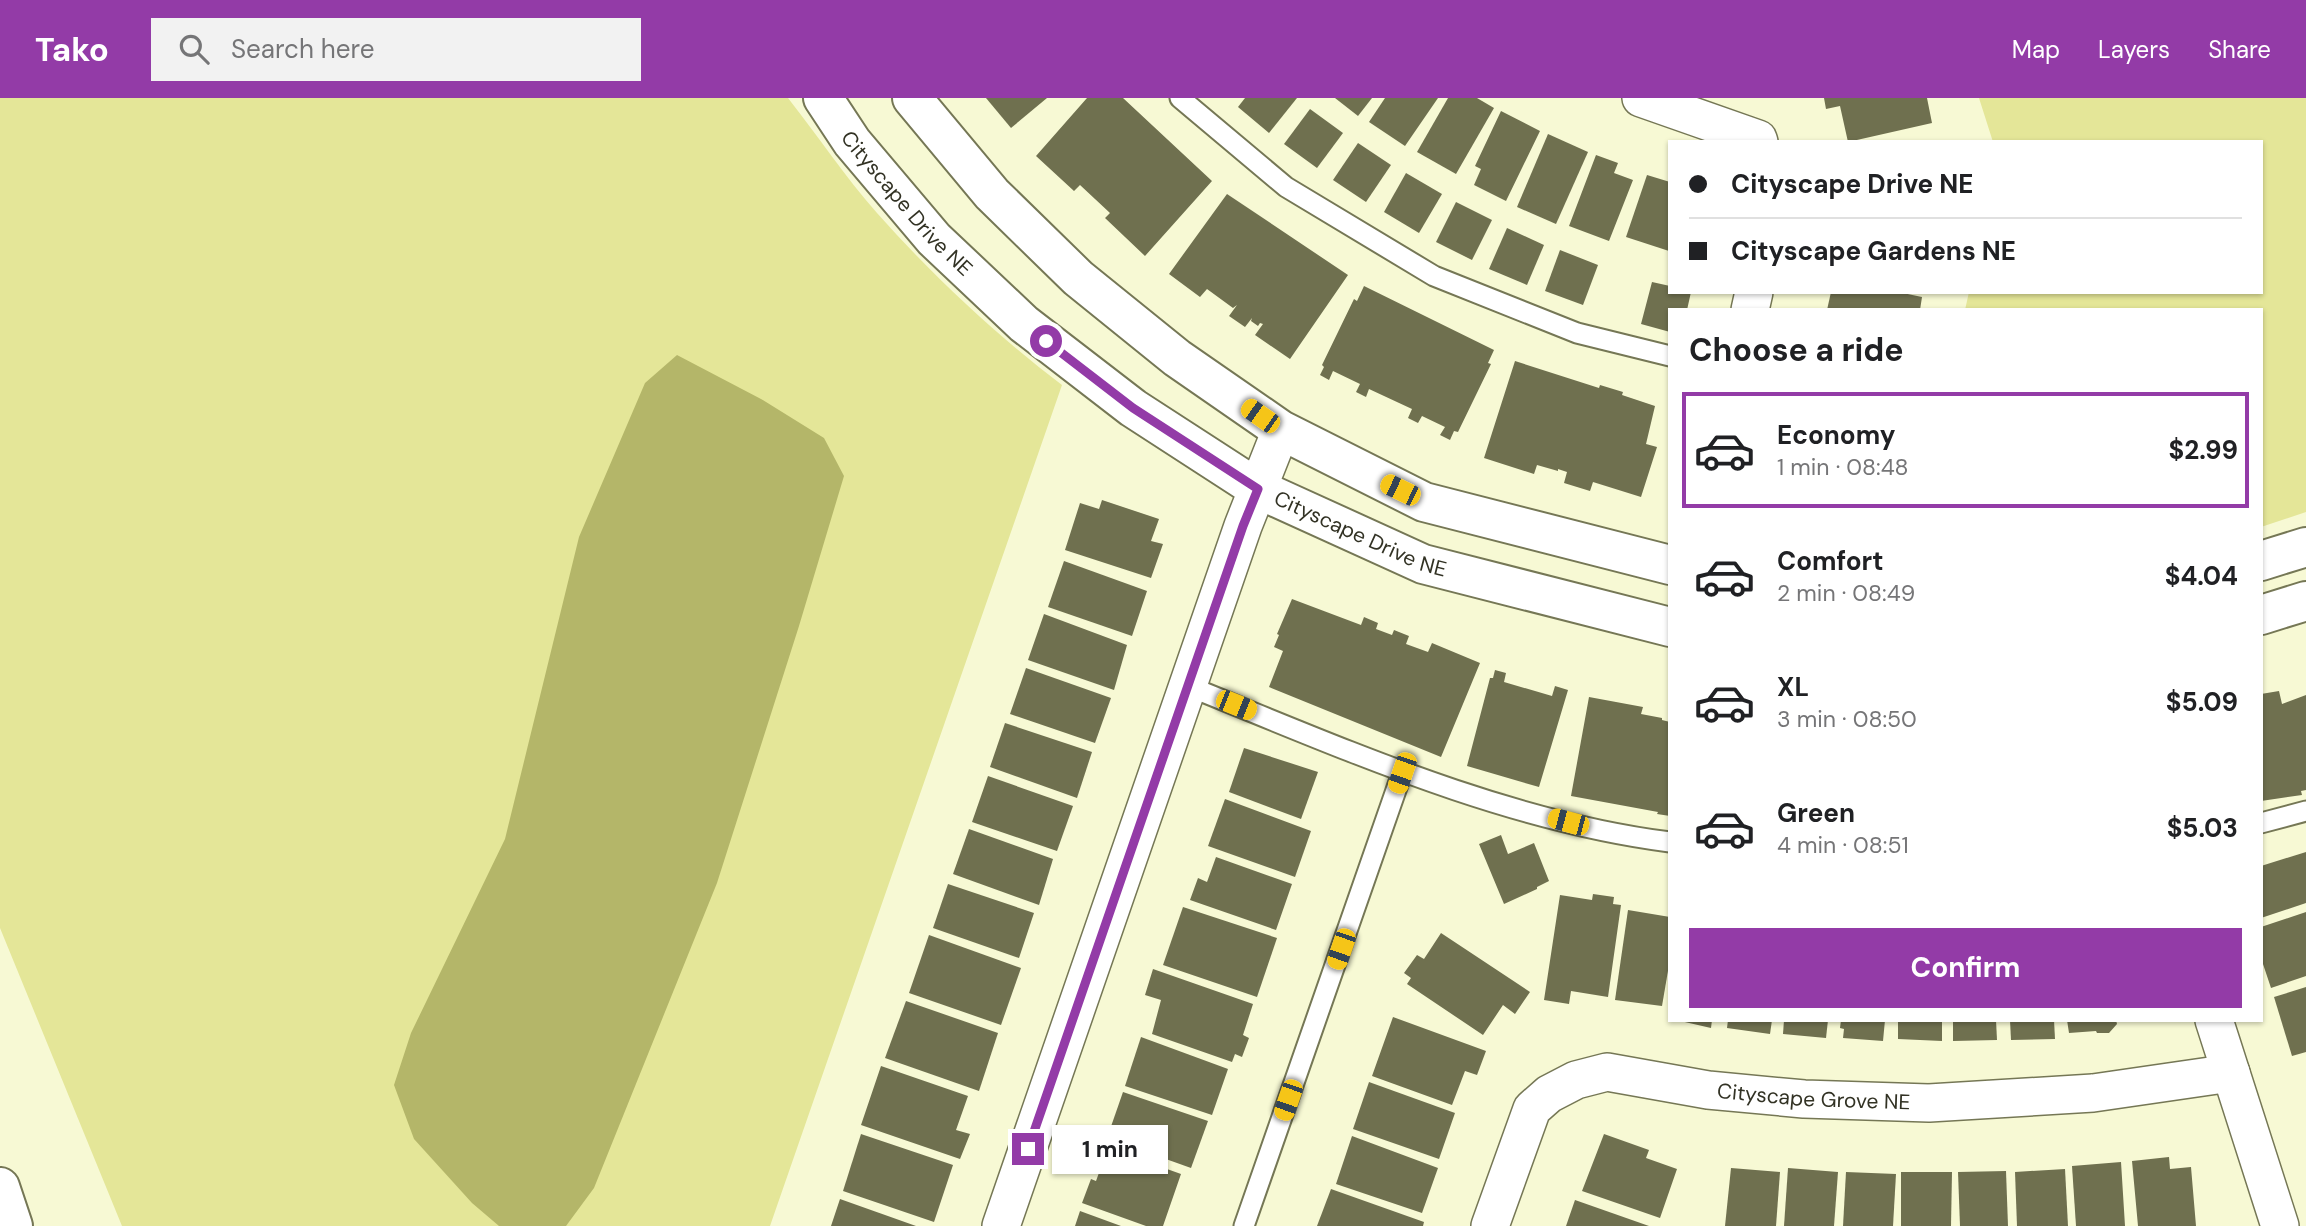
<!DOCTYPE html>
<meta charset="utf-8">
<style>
body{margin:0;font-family:"DM Sans",sans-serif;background:#f2f2f2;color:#202124;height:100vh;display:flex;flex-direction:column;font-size:26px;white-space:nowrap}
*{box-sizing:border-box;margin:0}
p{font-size:23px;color:#757577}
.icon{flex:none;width:38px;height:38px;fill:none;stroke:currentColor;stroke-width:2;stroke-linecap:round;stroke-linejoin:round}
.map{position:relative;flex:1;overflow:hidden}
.side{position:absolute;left:1668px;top:210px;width:595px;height:714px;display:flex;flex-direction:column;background:#fff;border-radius:0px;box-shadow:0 2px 5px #0004}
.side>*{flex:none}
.top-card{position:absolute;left:1668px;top:42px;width:595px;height:154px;border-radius:0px;box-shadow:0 2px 5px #0004;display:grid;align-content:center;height:154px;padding:0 21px;background:#fff}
.end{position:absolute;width:32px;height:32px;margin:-16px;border:9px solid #933ba7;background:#fff;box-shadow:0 0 0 4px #fff}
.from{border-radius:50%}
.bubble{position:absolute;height:49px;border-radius:0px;background:#fff;box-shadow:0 2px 5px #0004;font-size:23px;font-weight:700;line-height:49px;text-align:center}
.car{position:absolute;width:21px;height:42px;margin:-21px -10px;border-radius:9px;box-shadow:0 0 5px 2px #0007;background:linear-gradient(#f5c518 24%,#345 0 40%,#f5c518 0 76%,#345 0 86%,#f5c518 0)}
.top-card b{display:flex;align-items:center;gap:24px;height:66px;font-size:26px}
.top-card b+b{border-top:2px solid #e0e0e0}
.top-card i{width:18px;height:18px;background:#202124}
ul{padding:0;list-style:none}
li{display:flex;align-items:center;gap:21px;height:116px;margin:0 14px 10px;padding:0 7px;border:4px solid transparent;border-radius:0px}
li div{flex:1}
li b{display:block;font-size:26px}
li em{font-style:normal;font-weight:700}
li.current{border-color:#933ba7}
li>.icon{width:63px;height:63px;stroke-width:1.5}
h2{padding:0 21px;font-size:32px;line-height:84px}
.action{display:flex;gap:14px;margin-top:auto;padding:14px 21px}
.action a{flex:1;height:80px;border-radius:0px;background:#933ba7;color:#fff;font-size:28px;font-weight:700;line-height:80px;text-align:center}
header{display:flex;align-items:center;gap:42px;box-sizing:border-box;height:98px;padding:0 35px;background:#933ba7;color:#fff}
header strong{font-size:33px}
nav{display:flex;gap:38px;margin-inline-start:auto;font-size:24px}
.search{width:490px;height:63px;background:#f2f2f2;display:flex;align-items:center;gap:18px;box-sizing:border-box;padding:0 24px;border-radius:0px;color:#757577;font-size:26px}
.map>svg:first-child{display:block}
</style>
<header>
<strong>Tako</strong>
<div class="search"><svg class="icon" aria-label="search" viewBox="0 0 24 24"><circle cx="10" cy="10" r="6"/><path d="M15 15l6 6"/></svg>Search here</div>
<nav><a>Map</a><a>Layers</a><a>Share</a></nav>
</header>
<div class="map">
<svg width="2306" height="1128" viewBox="0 0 2306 1128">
<rect width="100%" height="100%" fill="#f7f9d4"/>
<!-- green -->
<g fill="#e4e698">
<path d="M0 0H788C818 38 845 79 877 115 933 178 995 236 1062 287L770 1128H122L0 830Z"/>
<path d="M1979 0H2306V414L2261 429V212H1965L1969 194H2261V44H1993Z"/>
</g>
<!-- water -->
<path fill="#b4b669" d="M677 257 761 301 824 340 844 378 799 528 717 785 594 1090 566 1128H499L472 1105 414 1041 394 987 411 935 505 741 579 439 645 285Z"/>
<!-- building -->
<g fill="#6f704f">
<path d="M986 0H1047L1011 30Z"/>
<path d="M1087 0H1123L1212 83 1145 158 1105 120 1110 115 1080 87 1074 93 1036 58Z"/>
<path d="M1245 0H1297L1269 35 1238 9Z"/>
<path d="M1335 0H1372L1358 18Z"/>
<path d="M1385 0H1438L1405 48 1369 24Z"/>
<path d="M1448 0H1477L1494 10 1456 76 1417 54Z"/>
<path d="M1824 0H1927L1932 25 1848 44 1840 8 1826 11Z"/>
<path d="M1310 11 1343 35 1317 70 1284 46Z"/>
<path d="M1501 13 1540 33 1506 103 1474 87 1481 71 1475 68Z"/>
<path d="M1548 36 1588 54 1556 126 1517 109Z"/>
<path d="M1358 45 1391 67 1366 104 1333 82Z"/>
<path d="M1596 57 1618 65 1614 75 1633 82 1609 143 1569 128Z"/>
<path d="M1406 75 1442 96 1419 135 1384 114Z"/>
<path d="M1647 77 1670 84 1669 153 1626 139Z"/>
<path d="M1227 96 1348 177 1290 261 1255 237 1263 226 1260 225 1258 228 1251 223 1252 220 1245 229 1229 218 1237 207 1233 210 1207 191 1200 199 1169 176Z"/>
<path d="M1456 104 1492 122 1472 162 1436 144Z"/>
<path d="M1507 130 1544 147 1527 187 1489 171Z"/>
<path d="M1560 152 1598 167 1583 207 1545 193Z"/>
<path d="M1652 184 1670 188V194H1691L1687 212H1670V234L1641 226Z"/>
<path d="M1364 188 1494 252 1488 265 1491 266 1458 334 1454 333 1450 342 1440 337 1445 329 1422 318 1418 325 1408 320 1412 311 1369 291 1366 299 1356 294 1360 286 1333 273 1329 282 1320 277 1324 269 1322 267 1354 201 1357 203Z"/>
<path d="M1831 194H1898L1922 199 1920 212H1827Z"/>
<path d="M1515 263 1599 290 1600 287 1623 294 1622 297 1655 308 1646 346 1657 349 1641 399 1593 384 1590 393 1564 385 1567 374 1558 371V373L1537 367 1534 376 1484 360Z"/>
<path d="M1102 402 1159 421 1151 443 1163 446 1151 480 1065 452 1080 405 1099 411Z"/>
<path d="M1064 463 1147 493 1132 538 1048 509Z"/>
<path d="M1292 501 1361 527 1364 519 1378 525 1376 531 1392 537 1394 532 1409 538 1406 546 1428 554 1432 545 1480 565 1441 659 1269 589 1283 553 1274 549 1279 537 1277 536Z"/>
<path d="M1044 516 1127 547 1114 592 1028 562Z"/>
<path d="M1026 570 1111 600 1095 645 1010 616Z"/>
<path d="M1495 572 1506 575 1504 584 1552 598 1555 588 1568 592 1539 689 1467 668 1490 580H1493Z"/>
<path d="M2279 593 2282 606 2306 597V692L2301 693 2302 697 2261 703V596Z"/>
<path d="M1589 599 1643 609 1641 616 1662 620V622L1670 624V718L1657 716 1658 714 1571 698Z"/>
<path d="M1005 625 1092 654 1077 700 990 669Z"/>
<path d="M1244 650 1318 674 1301 721 1229 694Z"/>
<path d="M988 678 1073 708 1057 753 972 724Z"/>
<path d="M1225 701 1311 733 1295 779 1208 748Z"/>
<path d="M969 731 1053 761 1039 807 953 776Z"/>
<path d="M1501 737 1508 756 1534 745 1549 783 1537 789V791L1504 806 1479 746Z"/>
<path d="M2306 754V805L2261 820V768Z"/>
<path d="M1216 759 1292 786 1276 832 1190 802 1198 780 1207 784Z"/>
<path d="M948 786 1034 815 1019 860 933 830Z"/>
<path d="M1593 796 1614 799 1613 806 1621 807 1608 899 1571 893 1569 906 1544 902 1560 797 1592 802Z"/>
<path d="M1183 809 1277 840 1257 899 1163 867Z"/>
<path d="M1628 812 1670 819V861L1662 908 1615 902Z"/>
<path d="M2306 814V878L2271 890 2261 860V829Z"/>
<path d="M1441 835 1530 894 1515 916 1503 907 1483 937 1407 886 1411 880 1404 875 1417 857 1424 861Z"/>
<path d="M929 837 1021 870 1001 927 909 895Z"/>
<path d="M1153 871 1253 906 1243 937 1249 940 1242 959 1235 956 1232 964 1152 936 1161 902 1145 897Z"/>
<path d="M2306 889V954L2292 958 2274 899Z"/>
<path d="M906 903 998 935 979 993 885 960Z"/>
<path d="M1393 919 1486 953 1477 977 1465 973 1452 1007 1372 978Z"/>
<path d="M1676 922H1712L1711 930Z"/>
<path d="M1728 922H1772L1770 936 1727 930Z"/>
<path d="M1784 922H1828L1826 940 1783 936Z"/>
<path d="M1841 922H1885L1883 943 1843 940 1844 931 1840 930Z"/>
<path d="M1898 922H1942V943L1898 941Z"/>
<path d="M1953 922H1996L1997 942 1953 943Z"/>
<path d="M2010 922H2054L2055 941 2011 942Z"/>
<path d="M2067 922H2116L2117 926 2109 935H2097L2096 933 2069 935Z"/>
<path d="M1141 939 1228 971 1212 1017 1125 988Z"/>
<path d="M881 968 968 998 956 1032 970 1036 960 1061 861 1027Z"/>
<path d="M1369 984 1455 1015 1439 1061 1353 1031Z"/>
<path d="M1123 994 1208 1023 1191 1070 1107 1040Z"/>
<path d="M861 1036 953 1067 934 1124 843 1093Z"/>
<path d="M1604 1036 1649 1052 1646 1060 1677 1071 1660 1120 1582 1093Z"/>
<path d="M1352 1038 1438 1070 1422 1115 1336 1086Z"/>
<path d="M1108 1050 1181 1076 1163 1128H1146L1082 1105 1091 1081 1096 1083Z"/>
<path d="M2169 1059 2170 1071 2191 1069 2196 1128H2138L2132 1063Z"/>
<path d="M2121 1064 2125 1128H2076L2072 1068Z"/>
<path d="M1731 1070 1780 1074 1776 1128H1725Z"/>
<path d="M1788 1070 1838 1074 1834 1128H1784Z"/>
<path d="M2065 1071 2068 1128H2017L2015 1074Z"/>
<path d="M2006 1073 2008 1128H1960L1958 1074Z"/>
<path d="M1846 1074 1896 1076 1893 1128H1843Z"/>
<path d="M1901 1074H1952L1951 1128H1901Z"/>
<path d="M1331 1091 1424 1124 1423 1128H1317Z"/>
<path d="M840 1101 916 1128H831Z"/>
<path d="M1575 1102 1649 1128H1566Z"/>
<path d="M1080 1113 1121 1128H1075Z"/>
</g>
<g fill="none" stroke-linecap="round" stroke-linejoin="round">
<!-- service casing -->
<g stroke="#757755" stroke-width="23">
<g id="service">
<path d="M1180 0 1286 89 1434 178 1577 235 1670 258"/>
<path d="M1188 588C1342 650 1504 723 1670 744"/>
<path d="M2261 725 2306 713"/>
<path d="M1244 1128 1402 675"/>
</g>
</g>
<!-- minor casing -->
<g stroke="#757755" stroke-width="40">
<g id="minor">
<path d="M1641 0 1758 41 1759 44"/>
<path d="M1750 212 1754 194"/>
<path d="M2214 922 2280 1128"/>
<path d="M1001 1128 1243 428 1281 332"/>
<path id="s1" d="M1490 1128 1532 1011 1549 996 1576 982 1607 974 1708 992 1804 1001 1929 1005 2093 995 2231 975"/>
</g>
</g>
<!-- tertiary casing -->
<g stroke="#757755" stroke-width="42">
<g id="tertiary">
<path id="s2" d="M823 0 852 44 934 141 1024 226 1133 310 1258 391 1423 466 1670 529"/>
<path d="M912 0 992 96 1078 180 1177 260 1281 332 1424 404 1670 467"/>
<path d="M2261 463 2306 449"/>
<path d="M2261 517 2306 503"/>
</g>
</g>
<!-- secondary casing -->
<g stroke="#757755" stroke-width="42">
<path id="secondary" d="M0 1089 13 1128"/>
</g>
<!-- service -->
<use href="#service" stroke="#fff" stroke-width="19"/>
<!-- minor -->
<use href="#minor" stroke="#fff" stroke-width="37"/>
<!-- tertiary -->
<use href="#tertiary" stroke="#fff" stroke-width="38"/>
<!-- secondary -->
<use href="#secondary" stroke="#fff" stroke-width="38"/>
</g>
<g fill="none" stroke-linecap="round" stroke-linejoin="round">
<!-- route -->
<path stroke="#933ba7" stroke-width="9" d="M1028 1051 1243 428 1258 391 1133 310 1046 243"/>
</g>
<g text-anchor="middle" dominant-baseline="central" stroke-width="7" stroke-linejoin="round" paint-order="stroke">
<!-- street labels -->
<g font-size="21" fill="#323224" stroke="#fff">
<text stroke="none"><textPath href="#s2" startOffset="135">Cityscape Drive NE</textPath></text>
<text stroke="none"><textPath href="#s2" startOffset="702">Cityscape Drive NE</textPath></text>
<text stroke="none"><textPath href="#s1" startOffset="418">Cityscape Grove NE</textPath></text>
</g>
</g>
</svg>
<i class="end from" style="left:1046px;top:243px"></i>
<i class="end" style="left:1028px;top:1051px"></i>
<div class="bubble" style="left:1052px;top:1027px;width:116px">1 min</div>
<i class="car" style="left:1260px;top:318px;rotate:305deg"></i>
<i class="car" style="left:1400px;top:392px;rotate:296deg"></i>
<i class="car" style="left:1236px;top:607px;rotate:112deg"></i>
<i class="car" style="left:1402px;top:675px;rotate:199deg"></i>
<i class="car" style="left:1568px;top:724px;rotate:285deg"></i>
<i class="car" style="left:1341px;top:851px;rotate:199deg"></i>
<i class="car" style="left:1288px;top:1002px;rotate:199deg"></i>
<div class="top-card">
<b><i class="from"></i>Cityscape Drive NE</b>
<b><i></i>Cityscape Gardens NE</b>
</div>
<section class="side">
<h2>Choose a ride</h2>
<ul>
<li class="current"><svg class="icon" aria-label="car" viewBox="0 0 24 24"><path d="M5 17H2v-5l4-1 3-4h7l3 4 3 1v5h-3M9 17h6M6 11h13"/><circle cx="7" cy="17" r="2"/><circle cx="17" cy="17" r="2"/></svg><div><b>Economy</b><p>1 min · 08:48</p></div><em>$2.99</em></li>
<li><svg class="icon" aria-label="car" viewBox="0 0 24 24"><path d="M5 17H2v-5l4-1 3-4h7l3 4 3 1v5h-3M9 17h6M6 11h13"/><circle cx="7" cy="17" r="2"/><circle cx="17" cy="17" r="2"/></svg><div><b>Comfort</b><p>2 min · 08:49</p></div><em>$4.04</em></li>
<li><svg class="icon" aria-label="car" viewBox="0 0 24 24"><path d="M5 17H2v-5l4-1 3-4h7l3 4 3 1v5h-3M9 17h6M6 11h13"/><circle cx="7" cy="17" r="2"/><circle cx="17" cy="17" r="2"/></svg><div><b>XL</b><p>3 min · 08:50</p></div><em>$5.09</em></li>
<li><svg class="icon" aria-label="car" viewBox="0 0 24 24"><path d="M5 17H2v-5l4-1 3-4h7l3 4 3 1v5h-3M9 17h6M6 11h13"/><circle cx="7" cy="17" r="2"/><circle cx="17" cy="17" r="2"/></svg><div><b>Green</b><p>4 min · 08:51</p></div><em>$5.03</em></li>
</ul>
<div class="action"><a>Confirm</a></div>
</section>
</div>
